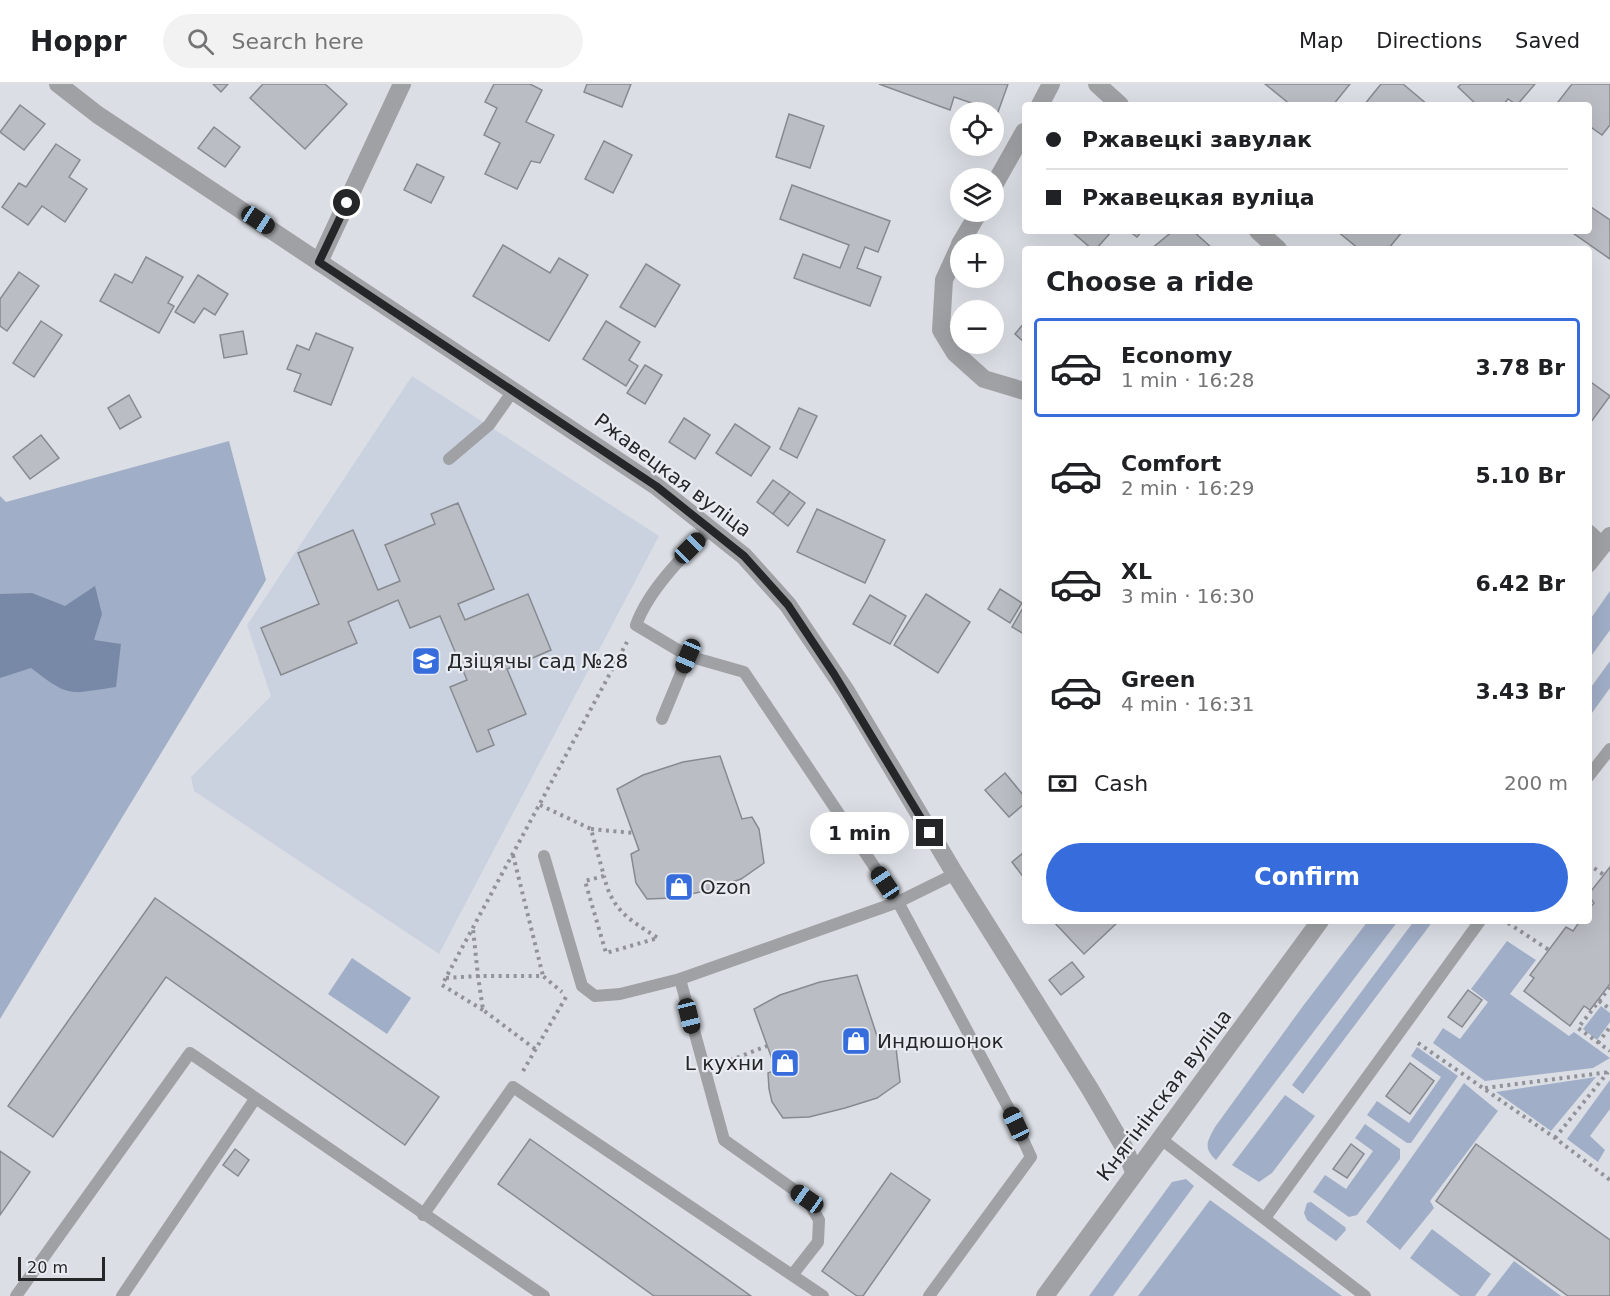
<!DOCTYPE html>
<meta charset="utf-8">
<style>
body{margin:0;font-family:"DejaVu Sans",sans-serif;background:#f2f2f2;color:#202124;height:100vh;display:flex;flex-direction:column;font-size:22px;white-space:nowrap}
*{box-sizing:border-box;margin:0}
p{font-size:20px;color:#757577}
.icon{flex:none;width:33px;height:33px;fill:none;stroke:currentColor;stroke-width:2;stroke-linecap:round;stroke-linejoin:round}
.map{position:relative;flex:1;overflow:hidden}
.sheet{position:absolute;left:1022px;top:162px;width:570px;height:678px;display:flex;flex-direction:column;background:#fff;border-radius:6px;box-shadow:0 6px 24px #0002}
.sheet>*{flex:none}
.hud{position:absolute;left:1022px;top:18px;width:570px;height:132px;border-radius:6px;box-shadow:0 6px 24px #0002;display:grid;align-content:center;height:132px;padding:0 24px;background:#fff}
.fabs{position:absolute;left:950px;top:18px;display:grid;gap:12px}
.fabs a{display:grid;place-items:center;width:54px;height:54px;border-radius:50%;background:#fff;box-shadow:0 6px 24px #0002;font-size:30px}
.scale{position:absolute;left:18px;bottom:15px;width:87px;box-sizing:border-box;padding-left:6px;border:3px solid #252628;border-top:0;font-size:16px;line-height:21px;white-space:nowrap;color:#252628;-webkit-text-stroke:4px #e8ecf2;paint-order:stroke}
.end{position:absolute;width:27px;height:27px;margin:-14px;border:8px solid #252628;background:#fff;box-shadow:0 0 0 3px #fff}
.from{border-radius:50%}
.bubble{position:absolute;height:42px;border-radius:21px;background:#fff;box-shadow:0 6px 24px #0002;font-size:20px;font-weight:700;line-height:42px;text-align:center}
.car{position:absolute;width:18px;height:36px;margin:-18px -9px;border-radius:8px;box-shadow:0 0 4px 2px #0007;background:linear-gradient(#222 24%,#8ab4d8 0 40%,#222 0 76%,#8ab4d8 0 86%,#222 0)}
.hud b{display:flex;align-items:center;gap:21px;height:57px;font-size:22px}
.hud b+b{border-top:2px solid #e0e0e0}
.hud i{width:15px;height:15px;background:#202124}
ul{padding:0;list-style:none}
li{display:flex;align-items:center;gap:18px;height:99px;margin:0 12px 9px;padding:0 12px;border:3px solid transparent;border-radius:6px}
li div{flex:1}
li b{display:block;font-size:22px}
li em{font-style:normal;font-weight:700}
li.on{border-color:#366cdb}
li>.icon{width:54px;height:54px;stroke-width:1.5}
h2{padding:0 24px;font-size:27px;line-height:72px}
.pay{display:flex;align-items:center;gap:15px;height:66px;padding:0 24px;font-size:22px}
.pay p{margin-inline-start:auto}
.primary-button{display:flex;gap:12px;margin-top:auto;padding:12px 24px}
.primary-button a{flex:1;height:69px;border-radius:36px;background:#366cdb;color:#fff;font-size:24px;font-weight:700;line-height:69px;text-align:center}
header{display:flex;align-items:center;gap:36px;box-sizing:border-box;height:84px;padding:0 30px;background:#fff;border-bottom:2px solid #e0e0e0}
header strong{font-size:28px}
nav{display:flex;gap:33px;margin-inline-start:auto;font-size:21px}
.search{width:420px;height:54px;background:#f2f2f2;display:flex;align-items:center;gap:15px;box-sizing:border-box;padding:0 21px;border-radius:33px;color:#757577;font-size:22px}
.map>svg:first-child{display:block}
</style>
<header>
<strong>Hoppr</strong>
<div class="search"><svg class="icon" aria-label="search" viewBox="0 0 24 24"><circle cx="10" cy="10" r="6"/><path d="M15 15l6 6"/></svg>Search here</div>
<nav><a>Map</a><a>Directions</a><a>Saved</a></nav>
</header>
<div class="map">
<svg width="1610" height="1212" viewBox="0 0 1610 1212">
<rect width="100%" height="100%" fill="#dbdfe5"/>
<!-- built -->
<path fill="#cbd2df" d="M412 292 659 452 439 870 194 707 191 693 271 612 247 541Z"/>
<!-- green -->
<g fill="#a0aec7">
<path d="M229 357 266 496 0 935V412L6 418Z"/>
<path d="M1610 507V546L1589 575V537Z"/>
<path d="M1610 577V604L1589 633V606Z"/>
<path d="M1368 837H1398L1216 1076C1203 1064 1207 1057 1215 1043L1303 922Z"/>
<path d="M1414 837H1433L1303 1010 1292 1001Z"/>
<path d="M1507 857 1536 876 1510 910 1569 952 1574 948 1610 974 1593 984 1485 997 1433 959 1443 944 1460 955 1488 918 1471 905Z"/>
<path d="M352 874 411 914 387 950 328 910Z"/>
<path d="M1601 922 1610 929V938L1597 956 1583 945Z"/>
<path d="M1417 963 1458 992 1411 1059H1407L1367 1031 1377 1017 1409 1039 1441 993 1411 972Z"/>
<path d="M1596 993 1551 1047 1496 1008Z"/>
<path d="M1610 996V1025L1590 1052 1605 1066 1598 1078 1567 1055Z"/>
<path d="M1464 999 1498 1027 1430 1117 1434 1124 1400 1166 1366 1138Z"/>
<path d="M1285 1011 1315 1032 1272 1089 1259 1098 1232 1081Z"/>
<path d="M1365 1040 1400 1065V1075L1357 1131 1349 1133 1313 1108 1325 1091 1346 1105 1373 1067 1355 1054Z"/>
<path d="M1186 1095 1194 1102 1113 1212H1089L1172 1098Z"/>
<path d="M1210 1116 1342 1212H1138Z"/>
<path d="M1311 1118 1345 1143 1346 1146 1336 1157 1307 1136 1304 1129 1307 1119Z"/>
<path d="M1432 1145 1491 1190 1475 1212H1460L1410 1174Z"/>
<path d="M1514 1177 1561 1212H1487Z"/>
</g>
<!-- water -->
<path fill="#7889a7" d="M95 502 102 530 94 556 121 560 116 603C68 610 70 614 31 584L0 594V510L32 509 65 522Z"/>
<!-- building -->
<g fill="#babdc3" stroke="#878a90" stroke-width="1.5">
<path d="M213 0H228L221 8Z"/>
<path d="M263 0H325L347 20 305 65 250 14Z"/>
<path d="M494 0H530L542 6 526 38 554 51 540 79 531 77 517 105 485 90 500 59 484 51 497 24 485 18Z"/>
<path d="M587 0H631L622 23 584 8Z"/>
<path d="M879 0H1008L998 28 954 13 950 26Z"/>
<path d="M1265 0H1350L1333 21H1291Z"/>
<path d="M1381 0H1403L1428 21H1364Z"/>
<path d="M1461 0H1535L1517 21 1508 15 1503 21H1477L1458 3Z"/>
<path d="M1572 0H1610V41L1602 51 1588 41V21H1562L1558 18Z"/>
<path d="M20 21 45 40 24 66 0 48Z"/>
<path d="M789 30 824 42 810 84 776 73Z"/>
<path d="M214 43 240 63 225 83 198 64Z"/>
<path d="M604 57 632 71 613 109 585 95Z"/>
<path d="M56 60 80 76 69 93 87 105 65 138 42 122 28 141 2 123 19 99 26 103Z"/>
<path d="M417 80 444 93 431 119 404 106Z"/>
<path d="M792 101 890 137 878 168 865 163 857 184 881 193 870 222 794 194 803 170 840 184 849 161 780 135Z"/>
<path d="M1588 121 1610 136V175L1570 147H1588Z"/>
<path d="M1071 147H1112L1096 165H1092Z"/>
<path d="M1129 147H1142L1137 153Z"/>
<path d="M1173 147H1193L1213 165H1151Z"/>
<path d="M1337 147H1403L1388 165H1359Z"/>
<path d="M503 161 550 189 559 174 588 191 549 257 473 212Z"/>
<path d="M146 173 183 193 168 219 174 222 159 249 100 217 115 190 132 199Z"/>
<path d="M646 180 680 201 655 243 620 223Z"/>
<path d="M19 188 39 202 7 247 0 242V215Z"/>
<path d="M198 191 228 210 215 231 204 224 194 239 175 228Z"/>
<path d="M41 237 62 251 34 293 13 279Z"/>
<path d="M606 237 640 258 629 276 638 282 626 302 583 275Z"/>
<path d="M1024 239V258L1015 250Z"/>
<path d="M243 247 247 270 224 274 220 251Z"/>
<path d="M316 249 353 264 331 321 294 307 301 290 287 285 297 261 309 266Z"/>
<path d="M645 281 662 291 645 320 627 309Z"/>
<path d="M1588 296 1610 312 1588 342Z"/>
<path d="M129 311 141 333 120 345 108 324Z"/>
<path d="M799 324 817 332 797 374 780 365Z"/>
<path d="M684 334 710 351 695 375 669 358Z"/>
<path d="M735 340 770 363 751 392 716 369Z"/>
<path d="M41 351 59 374 30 395 13 373Z"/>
<path d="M773 396 790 408 773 430 757 418Z"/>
<path d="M790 408 805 419 788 442 773 430Z"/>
<path d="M458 419 494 505 458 520 465 536 528 510 551 566 507 585 526 630 488 646 494 661 477 668 450 603 467 596 440 532 410 544 398 516 348 538 357 559 281 591 261 544 319 520 298 469 353 446 378 506 400 497 385 461 435 440 431 430Z"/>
<path d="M817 425 885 456 865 499 797 468Z"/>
<path d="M1000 505 1022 519 1010 539 988 525Z"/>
<path d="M926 510 970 538 938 589 894 561Z"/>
<path d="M870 511 906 532 890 560 853 540Z"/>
<path d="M1024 522V550L1012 543Z"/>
<path d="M720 672 742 735 752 733 759 745 764 779 741 795 709 806 673 814 647 815 636 799 631 770 639 766 617 705 643 691 683 678Z"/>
<path d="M1005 689 1024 712V720L1009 733 985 706Z"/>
<path d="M1024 768V794L1012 778Z"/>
<path d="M1610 783V900L1590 926 1584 922 1570 942 1524 907 1534 894 1530 891 1566 843 1573 847 1580 837H1588V826L1594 819 1588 811Z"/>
<path d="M155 814 439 1013 405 1061 166 893 53 1053 8 1022Z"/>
<path d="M1053 837H1119L1084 870Z"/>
<path d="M1072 878 1084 893 1061 911 1049 896Z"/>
<path d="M857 891 878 955 888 952 896 964 900 998 877 1014 845 1024 809 1033 783 1034 772 1018 769 1005 768 989 776 986 754 925 780 911 820 898Z"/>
<path d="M1468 906 1482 916 1462 943 1448 933Z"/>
<path d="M1410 979 1434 997 1410 1030 1386 1012Z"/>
<path d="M530 1055 751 1212H654L498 1100Z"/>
<path d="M1351 1060 1364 1070 1347 1094 1333 1085Z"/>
<path d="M1476 1060 1610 1156V1212H1568L1436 1117Z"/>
<path d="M235 1065 249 1076 238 1092 223 1081Z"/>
<path d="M0 1067 30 1088 0 1131Z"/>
<path d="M891 1089 930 1116 863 1212H857L822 1187Z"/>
</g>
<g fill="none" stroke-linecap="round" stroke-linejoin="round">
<!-- path -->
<g stroke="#919398" stroke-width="4" stroke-dasharray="3 4.5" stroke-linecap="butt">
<path d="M540 721 591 745 604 792 585 797 606 869 658 854C630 836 612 827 604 792"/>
<path d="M591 745 633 749"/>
<path d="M513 771 543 892"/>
<path d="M1588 780 1604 791"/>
<path d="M1508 839 1549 866"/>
<path d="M446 894 478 892 473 845"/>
<path d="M1610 903 1578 944 1610 967"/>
<path d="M1599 917 1610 925"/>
<path d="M483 926 442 901 627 558"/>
<path d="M1418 959 1555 1054 1610 1096"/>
<path d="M1598 959 1610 943"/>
<path d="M535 965 483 926 478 892H543L562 908"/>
<path d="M723 979 767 962"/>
<path d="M523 987 566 913"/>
<path d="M1485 1004 1610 988"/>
<path d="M1555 1054 1608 988"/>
</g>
<!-- service -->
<g stroke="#9fa1a4" stroke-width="12">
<path d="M449 375 489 341 513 307"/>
<path d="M688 572 636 541C649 505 684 471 711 444"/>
<path d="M662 635 688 572 744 588 898 818 1008 1023 1031 1073 929 1212"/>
<path d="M1588 693 1610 665"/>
<path d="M544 772 582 902 595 912 620 910 680 895 898 818 955 790"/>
<path d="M680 895 724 1056 807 1115 819 1136 818 1158 793 1190"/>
<path d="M1161 1055 1365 1212"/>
<path d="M423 1131 513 1003 823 1212"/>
<path d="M1265 1134 1480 837"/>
<path d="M16 1212 190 969 544 1212"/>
<path d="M122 1212 255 1015"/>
</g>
<!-- minor -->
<g stroke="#9fa1a4" stroke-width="18">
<path d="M58 0 98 31 656 402 744 472 788 521 846 607 955 790 1090 1005 1125 1065 1134 1088"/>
<path d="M1097 0 1120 21"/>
<path d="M1040 21 1051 0"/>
<path d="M993 103 1024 48"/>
<path d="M1258 147 1278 165"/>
<path d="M960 160 979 128"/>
<path d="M960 161 944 196 941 246 955 269 984 295 1024 307"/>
<path d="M319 178 402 0"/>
<path d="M1588 449 1602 462"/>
</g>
<!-- tertiary -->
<g stroke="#9fa1a4" stroke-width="18">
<path d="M1588 480 1610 452"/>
<path d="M1045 1212 1320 837"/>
</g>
</g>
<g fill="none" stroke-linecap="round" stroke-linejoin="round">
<!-- route -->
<path stroke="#252628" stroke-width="8" d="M347 119 319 178 656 402 744 472 788 521 834 590 930 749"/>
</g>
<!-- icons -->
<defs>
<g id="school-square" transform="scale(1.5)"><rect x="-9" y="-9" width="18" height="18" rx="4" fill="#366cdb" stroke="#e8ecf2"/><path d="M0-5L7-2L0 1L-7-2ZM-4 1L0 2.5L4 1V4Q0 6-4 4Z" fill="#fff"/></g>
<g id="shop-square" transform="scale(1.5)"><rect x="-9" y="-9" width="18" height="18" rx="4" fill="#366cdb" stroke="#e8ecf2"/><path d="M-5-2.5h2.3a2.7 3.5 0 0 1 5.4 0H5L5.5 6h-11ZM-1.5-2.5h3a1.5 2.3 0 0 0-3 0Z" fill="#fff"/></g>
</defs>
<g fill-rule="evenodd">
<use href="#school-square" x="426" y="577"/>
<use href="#shop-square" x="679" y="803"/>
<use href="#shop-square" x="856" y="957"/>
<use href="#shop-square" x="785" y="979"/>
</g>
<g text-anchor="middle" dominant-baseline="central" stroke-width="4.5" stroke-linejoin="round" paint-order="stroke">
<!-- street labels -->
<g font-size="20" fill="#252628" stroke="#e8ecf2">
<text transform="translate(673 391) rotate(37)">Ржавецкая вуліца</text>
<text transform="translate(1164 1011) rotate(-53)">Княгінінская вуліца</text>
</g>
<!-- poi labels -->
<g font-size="20" fill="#252628" stroke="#e8ecf2" text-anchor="start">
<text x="447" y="577">Дзіцячы сад №28</text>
<text x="700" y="803">Ozon</text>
<text x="877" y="957">Индюшонок</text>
<text x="764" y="979" text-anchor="end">L кухни</text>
</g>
</g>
</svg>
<div class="fabs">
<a><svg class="icon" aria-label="locate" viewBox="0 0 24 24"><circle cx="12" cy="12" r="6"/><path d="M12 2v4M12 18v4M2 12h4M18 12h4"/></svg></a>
<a><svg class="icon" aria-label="layers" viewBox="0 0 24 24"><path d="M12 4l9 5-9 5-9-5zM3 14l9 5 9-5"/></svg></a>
<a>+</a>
<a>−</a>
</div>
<div class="scale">20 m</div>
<i class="end from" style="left:347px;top:119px"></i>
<i class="end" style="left:930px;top:749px"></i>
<div class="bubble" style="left:810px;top:728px;width:99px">1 min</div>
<i class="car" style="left:258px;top:136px;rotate:123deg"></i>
<i class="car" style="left:690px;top:464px;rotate:45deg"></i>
<i class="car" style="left:688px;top:572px;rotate:203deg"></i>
<i class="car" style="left:885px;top:799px;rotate:326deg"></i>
<i class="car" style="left:689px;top:932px;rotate:166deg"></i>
<i class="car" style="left:1016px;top:1040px;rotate:335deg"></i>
<i class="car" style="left:807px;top:1115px;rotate:305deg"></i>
<div class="hud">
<b><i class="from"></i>Ржавецкі завулак</b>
<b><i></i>Ржавецкая вуліца</b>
</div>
<section class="sheet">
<h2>Choose a ride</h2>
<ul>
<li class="on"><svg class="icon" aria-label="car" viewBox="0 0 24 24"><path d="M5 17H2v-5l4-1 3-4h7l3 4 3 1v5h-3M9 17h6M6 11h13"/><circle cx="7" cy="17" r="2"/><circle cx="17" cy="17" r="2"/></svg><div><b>Economy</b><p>1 min · 16:28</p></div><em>3.78 Br</em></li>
<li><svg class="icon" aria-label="car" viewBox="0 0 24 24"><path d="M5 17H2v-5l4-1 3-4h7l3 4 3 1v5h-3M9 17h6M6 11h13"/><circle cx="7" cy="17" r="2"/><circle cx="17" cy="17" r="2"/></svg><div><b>Comfort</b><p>2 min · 16:29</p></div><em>5.10 Br</em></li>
<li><svg class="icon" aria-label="car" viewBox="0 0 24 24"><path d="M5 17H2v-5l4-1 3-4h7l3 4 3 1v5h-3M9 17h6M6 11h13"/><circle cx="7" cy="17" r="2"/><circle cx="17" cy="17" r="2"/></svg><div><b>XL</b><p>3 min · 16:30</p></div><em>6.42 Br</em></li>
<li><svg class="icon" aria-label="car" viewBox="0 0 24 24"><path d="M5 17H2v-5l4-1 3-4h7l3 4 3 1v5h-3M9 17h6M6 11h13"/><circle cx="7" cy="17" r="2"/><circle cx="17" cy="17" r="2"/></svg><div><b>Green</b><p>4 min · 16:31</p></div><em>3.43 Br</em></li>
</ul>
<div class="pay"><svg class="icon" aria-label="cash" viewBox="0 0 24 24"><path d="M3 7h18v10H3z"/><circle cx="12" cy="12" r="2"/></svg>Cash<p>200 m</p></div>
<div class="primary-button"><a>Confirm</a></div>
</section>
</div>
